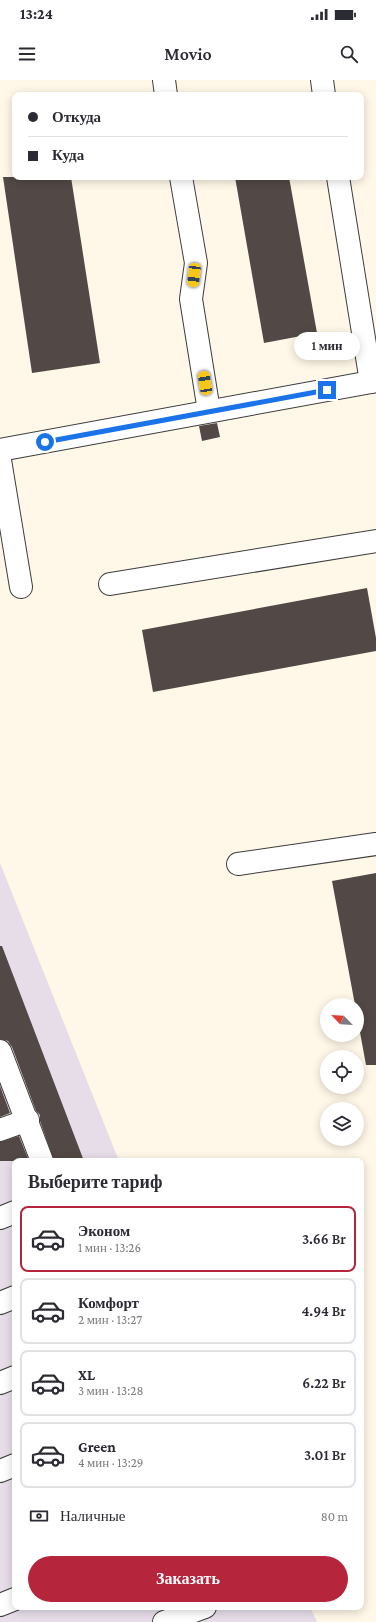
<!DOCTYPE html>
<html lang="ru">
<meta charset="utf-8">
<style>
body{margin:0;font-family:"Crimson Pro",serif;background:#f7f7f7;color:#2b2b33;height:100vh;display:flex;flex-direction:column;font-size:15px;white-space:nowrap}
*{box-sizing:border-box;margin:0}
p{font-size:13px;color:#7c7c81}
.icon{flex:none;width:22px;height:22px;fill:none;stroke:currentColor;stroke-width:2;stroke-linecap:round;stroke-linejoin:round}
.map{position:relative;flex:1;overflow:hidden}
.panel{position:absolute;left:12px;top:1078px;width:352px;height:452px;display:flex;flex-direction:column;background:#fff;border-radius:8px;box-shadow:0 2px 10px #0003}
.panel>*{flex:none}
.guide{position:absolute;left:12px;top:12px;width:352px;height:88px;border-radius:8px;box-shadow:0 2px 10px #0003;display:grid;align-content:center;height:88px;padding:0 16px;background:#fff}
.needle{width:26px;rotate:295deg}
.tools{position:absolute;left:320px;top:918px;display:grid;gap:8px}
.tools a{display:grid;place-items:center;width:44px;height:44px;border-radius:50%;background:#fff;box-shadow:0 2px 10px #0003;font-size:20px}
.end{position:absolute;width:18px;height:18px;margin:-9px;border:5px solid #1a73e8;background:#fff;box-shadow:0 0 0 2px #fff}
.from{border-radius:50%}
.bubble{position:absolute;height:28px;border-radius:14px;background:#fff;box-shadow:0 2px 10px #0003;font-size:13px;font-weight:600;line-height:28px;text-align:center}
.car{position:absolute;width:12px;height:24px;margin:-12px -6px;border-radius:5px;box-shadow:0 0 3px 1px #0007;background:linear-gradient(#f5c518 24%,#345 0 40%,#f5c518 0 76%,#345 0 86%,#f5c518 0)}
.guide b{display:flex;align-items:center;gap:14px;height:38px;font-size:15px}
.guide b+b{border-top:1px solid #e1e1e2}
.guide i{width:10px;height:10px;background:#2b2b33}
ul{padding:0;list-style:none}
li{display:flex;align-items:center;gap:12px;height:66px;margin:0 8px 6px;padding:0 8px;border:2px solid #e1e1e2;border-radius:8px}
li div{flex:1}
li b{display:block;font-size:15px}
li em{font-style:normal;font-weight:600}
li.on{border-color:#b5263d}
li>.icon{width:36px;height:36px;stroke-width:1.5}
h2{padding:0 16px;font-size:18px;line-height:48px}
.pay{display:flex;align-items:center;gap:10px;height:44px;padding:0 16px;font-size:15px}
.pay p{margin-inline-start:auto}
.action{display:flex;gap:8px;margin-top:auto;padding:8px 16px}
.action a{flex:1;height:46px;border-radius:24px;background:#b5263d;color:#fff;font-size:16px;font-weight:600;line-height:46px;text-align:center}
.status{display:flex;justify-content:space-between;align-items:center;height:28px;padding:0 20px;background:#fff;direction:ltr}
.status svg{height:11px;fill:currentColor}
header{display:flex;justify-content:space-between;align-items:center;height:52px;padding:0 16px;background:#fff;font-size:18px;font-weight:600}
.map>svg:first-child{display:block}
</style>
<div class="status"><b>13:24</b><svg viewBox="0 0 49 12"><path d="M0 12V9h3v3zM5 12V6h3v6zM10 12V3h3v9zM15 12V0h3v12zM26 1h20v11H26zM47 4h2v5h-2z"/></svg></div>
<header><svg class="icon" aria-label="menu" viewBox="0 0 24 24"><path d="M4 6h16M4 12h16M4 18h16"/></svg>Movio<svg class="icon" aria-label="search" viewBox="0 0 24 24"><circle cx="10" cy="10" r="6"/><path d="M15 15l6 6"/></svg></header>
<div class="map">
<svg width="376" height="1542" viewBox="0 0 376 1542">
<rect width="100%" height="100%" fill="#fff7e7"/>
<!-- industrial -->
<path fill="#e6dde9" d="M0 783 119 1081H15V1527H310L317 1542H0Z"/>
<!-- building -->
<g fill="#524946">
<path d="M3 97H71L100 283 32 293Z"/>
<path d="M235 97H289L317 253 264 263Z"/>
<path d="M217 343 220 357 202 361 199 346Z"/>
<path d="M367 508 376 558V571L153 612 142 550Z"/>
<path d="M376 793V985H366L357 936V925H355L332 801Z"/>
<path d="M0 866H2L84 1081H54L40 1041V1035L36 1031 12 967 8 961 0 959Z"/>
<path d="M0 1006 10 1033 0 1037Z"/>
<path d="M19 1056 29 1081H0V1062Z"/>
</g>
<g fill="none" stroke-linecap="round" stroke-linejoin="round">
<!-- minor casing -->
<g stroke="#3d3d3d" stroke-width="24">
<g id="minor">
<path d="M164 0 166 15"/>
<path d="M322 0 324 15"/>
<path d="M181 97 196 183 191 219 209 331"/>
<path d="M338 97 371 302"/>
<path d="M0 370 376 301"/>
<path d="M0 380 21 507"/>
<path d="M110 504 376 461"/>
<path d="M238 784 376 764"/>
<path d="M0 971 42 1081"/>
<path d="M0 1050 28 1040"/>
<path d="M0 1138 15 1132"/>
<path d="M0 1223 15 1217"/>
<path d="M0 1303 15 1297"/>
<path d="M0 1391 15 1385"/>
<path d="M0 1525 15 1519"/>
<path d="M164 1542 205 1527"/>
</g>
</g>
<!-- minor -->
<use href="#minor" stroke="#fff" stroke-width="22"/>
</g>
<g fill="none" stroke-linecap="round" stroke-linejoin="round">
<!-- route -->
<path stroke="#1a73e8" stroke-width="5" d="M45 362 327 310"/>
</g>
</svg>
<div class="tools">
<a><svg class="needle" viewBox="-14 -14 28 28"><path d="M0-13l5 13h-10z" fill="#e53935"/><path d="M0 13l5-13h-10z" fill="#7c7c81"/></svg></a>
<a><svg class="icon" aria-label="locate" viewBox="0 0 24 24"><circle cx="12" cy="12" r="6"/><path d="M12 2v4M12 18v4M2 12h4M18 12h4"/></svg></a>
<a><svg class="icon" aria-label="layers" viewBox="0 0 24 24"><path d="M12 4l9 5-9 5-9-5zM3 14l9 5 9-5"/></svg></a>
</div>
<i class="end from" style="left:45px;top:362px"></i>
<i class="end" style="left:327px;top:310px"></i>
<div class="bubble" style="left:294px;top:252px;width:66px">1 мин</div>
<i class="car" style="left:194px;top:195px;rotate:187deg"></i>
<i class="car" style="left:205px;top:303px;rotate:351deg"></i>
<div class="guide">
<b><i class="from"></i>Откуда</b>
<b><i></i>Куда</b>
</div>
<section class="panel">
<h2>Выберите тариф</h2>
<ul>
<li class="on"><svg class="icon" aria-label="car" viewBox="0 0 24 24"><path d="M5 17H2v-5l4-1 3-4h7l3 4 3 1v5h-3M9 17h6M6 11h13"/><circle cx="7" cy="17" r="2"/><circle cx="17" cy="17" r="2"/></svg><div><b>Эконом</b><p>1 мин · 13:26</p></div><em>3.66 Br</em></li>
<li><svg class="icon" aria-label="car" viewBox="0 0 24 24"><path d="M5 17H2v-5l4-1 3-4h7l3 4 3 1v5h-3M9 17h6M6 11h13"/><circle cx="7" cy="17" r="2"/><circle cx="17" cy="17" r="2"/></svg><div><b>Комфорт</b><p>2 мин · 13:27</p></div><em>4.94 Br</em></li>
<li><svg class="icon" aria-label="car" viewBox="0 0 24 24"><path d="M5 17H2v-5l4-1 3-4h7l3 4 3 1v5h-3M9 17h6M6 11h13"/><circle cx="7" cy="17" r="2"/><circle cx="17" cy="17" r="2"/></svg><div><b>XL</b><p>3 мин · 13:28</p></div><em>6.22 Br</em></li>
<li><svg class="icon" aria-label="car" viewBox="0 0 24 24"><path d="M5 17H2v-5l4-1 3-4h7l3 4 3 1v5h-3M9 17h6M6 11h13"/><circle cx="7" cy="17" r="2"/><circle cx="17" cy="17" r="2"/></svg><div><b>Green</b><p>4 мин · 13:29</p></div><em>3.01 Br</em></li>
</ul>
<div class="pay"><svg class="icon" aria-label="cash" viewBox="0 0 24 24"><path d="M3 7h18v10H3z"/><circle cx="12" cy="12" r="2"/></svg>Наличные<p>80 m</p></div>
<div class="action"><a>Заказать</a></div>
</section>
</div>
